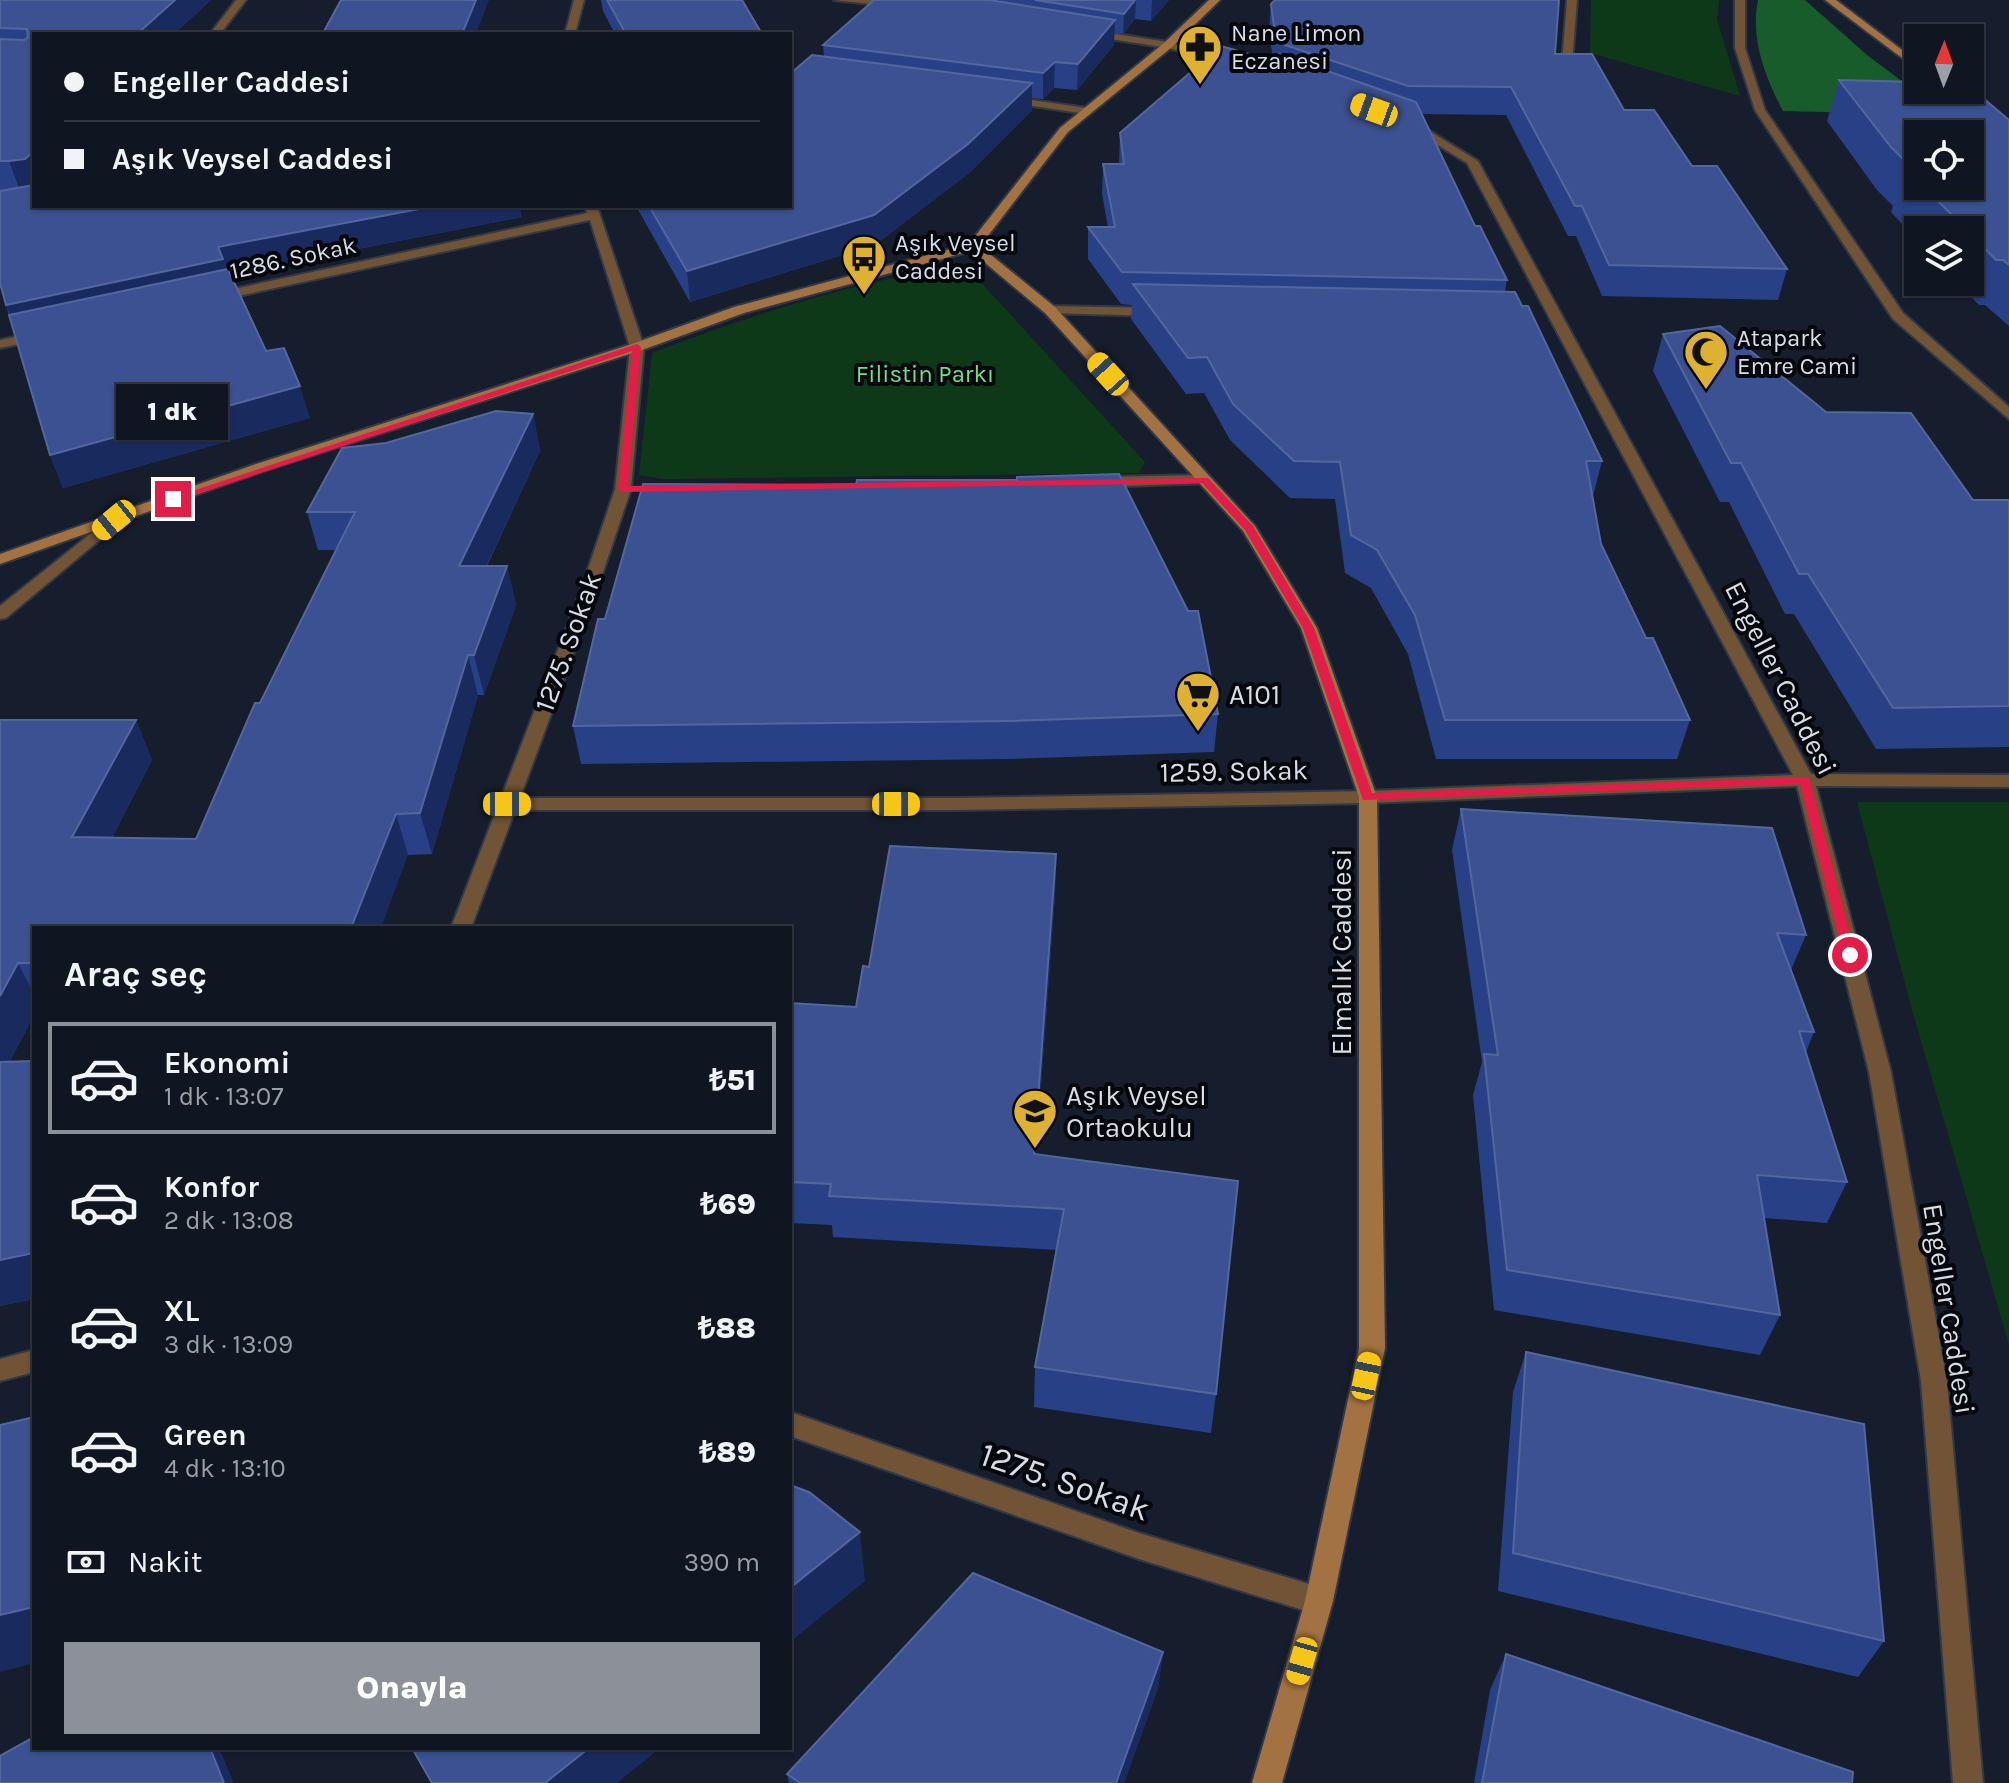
<!DOCTYPE html>
<html lang="tr">
<meta charset="utf-8">
<style>
body{margin:0;font-family:Karla,sans-serif;background:#1e232e;color:#f1f3f6;height:100vh;display:flex;flex-direction:column;font-size:30px;white-space:nowrap}
*{box-sizing:border-box;margin:0}
p{font-size:26px;color:#9c9fa5}
.icon{flex:none;width:44px;height:44px;fill:none;stroke:currentColor;stroke-width:2;stroke-linecap:round;stroke-linejoin:round}
.map{position:relative;flex:1;overflow:hidden}
.side{position:absolute;left:32px;top:926px;width:760px;height:824px;display:flex;flex-direction:column;background:#101621;border-radius:0px;box-shadow:0 2px 6px #0004,0 0 0 2px #30353f}
.side>*{flex:none}
.top-card{position:absolute;left:32px;top:32px;width:760px;height:176px;border-radius:0px;box-shadow:0 2px 6px #0004,0 0 0 2px #30353f;display:grid;align-content:center;height:176px;padding:0 32px;background:#101621}
.needle{width:52px;rotate:1deg}
.fabs{position:absolute;left:1904px;top:24px;display:grid;gap:16px}
.fabs a{display:grid;place-items:center;width:80px;height:80px;border-radius:0px;background:#101621;box-shadow:0 2px 6px #0004,0 0 0 2px #30353f;font-size:40px}
.end{position:absolute;width:36px;height:36px;margin:-18px;border:10px solid #e11d48;background:#fff;box-shadow:0 0 0 4px #fff}
.from{border-radius:50%}
.bubble{position:absolute;height:56px;border-radius:0px;background:#101621;box-shadow:0 2px 6px #0004,0 0 0 2px #30353f;font-size:26px;font-weight:800;line-height:56px;text-align:center}
.car{position:absolute;width:24px;height:48px;margin:-24px -12px;border-radius:10px;box-shadow:0 0 6px 2px #0007;background:linear-gradient(#f5c518 24%,#345 0 40%,#f5c518 0 76%,#345 0 86%,#f5c518 0)}
.top-card b{display:flex;align-items:center;gap:28px;height:76px;font-size:30px}
.top-card b+b{border-top:2px solid #30353f}
.top-card i{width:20px;height:20px;background:#f1f3f6}
ul{padding:0;list-style:none}
li{display:flex;align-items:center;gap:24px;height:112px;margin:0 16px 12px;padding:0 16px;border:4px solid transparent;border-radius:0px}
li div{flex:1}
li b{display:block;font-size:30px}
li em{font-style:normal;font-weight:800}
li.active{border-color:#8c9099}
li>.icon{width:72px;height:72px;stroke-width:1.5}
h2{padding:0 32px;font-size:36px;line-height:96px}
.pay{display:flex;align-items:center;gap:20px;height:88px;padding:0 32px;font-size:30px}
.pay p{margin-inline-start:auto}
.action{display:flex;gap:16px;margin-top:auto;padding:16px 32px}
.action a{flex:1;height:92px;border-radius:0px;background:#8c9099;color:#fff;font-size:32px;font-weight:800;line-height:92px;text-align:center}
.map>svg:first-child{display:block}
</style>
<div class="map">
<svg width="2009" height="1783" viewBox="0 0 2009 1783">
<rect width="100%" height="100%" fill="#161d2c"/>
<!-- green -->
<g fill="#0e3919">
<path d="M1591 0H1719L1717 19 1740 96 1590 53Z"/>
<path d="M947 267 978 279 1145 462 1139 473 663 479 639 475 652 353C747 316 846 285 947 267Z"/>
<path d="M1857 802H2009V1345L1911 1006Z"/>
</g>
<!-- forest -->
<path fill="#185c2b" d="M1758 0H1805L1867 55 1947 115 1783 111C1765 77 1750 38 1758 0Z"/>
<g fill="none" stroke-linecap="round" stroke-linejoin="round">
<!-- street casing -->
<g stroke="#313846" stroke-width="4">
<g id="street">
<path d="M236 0H246L220 34H210Z"/>
<path d="M574 0H584L575 34H565Z"/>
<path d="M834 0H882L904 4 899 7Z"/>
<path d="M1567 0H1577L1572 63 1567 66 1562 63Z"/>
<path d="M1735 0H1745V48L1765 110 1903 313 2009 407V419L1893 319 1755 110 1735 48Z"/>
<path d="M1089 30 1168 42 1243 62 1238 65 1168 48 1085 35 1084 33Z"/>
<path d="M1004 96 1087 108 1092 111 1087 114 1000 101 999 99Z"/>
<path d="M1407 122H1415L1478 161 1811 774 2009 775V787L1816 786 1891 1072 1947 1381 1983 1783H1953L1921 1381 1869 1072 1797 786 1368 803 956 810H515L471 928H451L581 590 615 489 630 347 590 220 215 301 208 297 215 293 587 213 585 206H597L644 347 631 489 597 590 520 798H956L1368 791 1793 775 1467 163 1407 126Z"/>
<path d="M1050 306 1158 308 1165 312 1158 316 1045 313V307Z"/>
<path d="M43 331 50 335 48 338 0 348V340Z"/>
<path d="M1205 475 1213 480 1210 483 1098 487 1090 482 1098 477Z"/>
<path d="M114 515 122 520 120 523 6 618 0 619V606Z"/>
<path d="M34 1350V1372L0 1381V1359Z"/>
<path d="M790 1412 1139 1533 1319 1587 1329 1591 1333 1601 1329 1611 1319 1615 1139 1559 790 1436Z"/>
</g>
</g>
<!-- secondary casing -->
<g stroke="#313846" stroke-width="4">
<g id="secondary">
<path d="M1209 0H1220L1172 47 1068 132 980 246 1055 307 1255 526 1317 628 1377 797 1385 1348 1333 1601 1282 1783H1252L1305 1601 1359 1348V797L1301 628 1243 531 1045 313 971 251 744 313 642 350 266 470 0 564V554L256 464 632 344 734 307 969 244 1060 128 1164 43Z"/>
<path d="M1825 0H1836L1918 62V70Z"/>
</g>
</g>
<!-- street -->
<use href="#street" fill="#715336" fill-rule="evenodd"/>
<!-- secondary -->
<use href="#secondary" fill="#a27242" fill-rule="evenodd"/>
</g>
<!-- wall -->
<g fill="#284186" fill-rule="evenodd">
<path d="M0 0H211L174 34H34V206L522 217 230 274 266 351 310 418 63 488 50 455 6 305V190H0Z"/>
<path d="M601 0H742L762 34H615L603 11Z"/>
<path d="M874 0H1169L1151 21 1135 19 1123 34 1114 33V45L1077 90 1054 88 1043 99 1032 98V110L969 173 875 245 690 302 636 206H790L824 56 823 45Z"/>
<path d="M1271 4 1555 54 1692 166 1787 269 1778 300 1602 296 1576 236H1568L1506 115 1422 114 1475 226 1507 280 1505 291 1602 461 1593 496 1601 544 1646 638 1690 720 1677 759H1436L1408 654 1371 588 1345 573 1335 499 1290 498 1230 440 1204 393 1186 394 1131 319 1132 305 1121 304 1088 259V227H1108L1102 194 1103 164H1119L1120 133 1273 61 1269 30Z"/>
<path d="M1839 80 2009 120V326L1985 305H1979L1957 282H1970V230H1918V241L1891 212 1893 206 1877 190 1827 121ZM1918 134 1970 186H1918Z"/>
<path d="M1663 334 1826 412 1973 500H2009V747L1876 749 1794 614H1785L1729 502H1720L1653 371Z"/>
<path d="M533 414 540 451 487 566H507L516 605 484 695H478L432 854 408 855 34 928V1015L10 1061 34 1299 0 1306V720H136L152 760 112 838 196 839 260 703 336 550H318L307 512 386 443Z"/>
<path d="M1218 714 1214 752 1008 759 581 764 573 726Z"/>
<path d="M1461 809 1806 935 1791 970 1814 1032 1806 1052 1847 1182 1827 1223 1764 1218 1780 1315 1760 1355 1494 1310 1473 1095 1482 1062 1452 850Z"/>
<path d="M1056 854 1055 895 1036 1154 1216 1394 1211 1433 1034 1407 1035 1367 1057 1250 833 1237 832 1225 790 1223V1003L856 1007 869 967Z"/>
<path d="M1526 1352 1884 1641 1858 1677 1498 1591 1513 1392Z"/>
<path d="M1163 1652 1158 1688 1124 1783H789L787 1774Z"/>
<path d="M1506 1654 1852 1783H1474L1490 1690Z"/>
</g>
<!-- shaded-wall -->
<g fill="#192b5e">
<path d="M175 0H211L174 34H137Z"/>
<path d="M476 0H489L476 34H462Z"/>
<path d="M1136 0 1135 19 1123 34 1124 14Z"/>
<path d="M1153 0H1169L1151 21 1152 1Z"/>
<path d="M1115 20 1114 45 1077 90 1078 64Z"/>
<path d="M1055 62 1054 88 1043 99V73Z"/>
<path d="M1032 83V110L969 173 875 245 690 302 687 271Z"/>
<path d="M34 151V189L20 191 9 161Z"/>
<path d="M435 206H520L522 217 228 274 18 333 6 305 218 247Z"/>
<path d="M300 386 310 418 63 488 50 455Z"/>
<path d="M533 414 540 451 468 605 459 566Z"/>
<path d="M507 566 516 605 484 695 474 655Z"/>
<path d="M468 655 478 695 432 854 420 813Z"/>
<path d="M136 720 152 760 91 879 72 837Z"/>
<path d="M396 814 408 855 381 928H351Z"/>
<path d="M1056 854 1055 895 1033 1195 1034 1154Z"/>
<path d="M18 963 34 994V1015L0 1080V996Z"/>
<path d="M34 1253V1299L0 1306V1260Z"/>
<path d="M860 1532 865 1581 790 1642V1588Z"/>
<path d="M34 1607V1663L0 1672V1615Z"/>
<path d="M1163 1652 1158 1688 1124 1783H1116Z"/>
<path d="M210 1748H219L234 1783H224Z"/>
<path d="M589 1748H660L617 1783H545Z"/>
</g>
<!-- building -->
<g fill="#3b5191" stroke="#53679e" stroke-width="2">
<path d="M0 0H175L137 34H34V151L25 159 9 161H0V39L24 40 28 37 27 29 0 28Z"/>
<path d="M341 0H476L462 34H309L323 33Z"/>
<path d="M607 0H742L762 34H626Z"/>
<path d="M874 0H989L1115 20 1078 64 1055 62 1043 73 823 45Z"/>
<path d="M1035 0H1135L1124 14Z"/>
<path d="M1275 0H1559L1555 54H1592L1624 110H1654L1692 166H1717L1787 269 1609 265 1582 206H1575L1511 87 1408 86 1276 42 1271 4Z"/>
<path d="M1221 46 1281 63 1279 54 1416 102 1475 226H1480L1507 280 1122 272 1088 227H1115L1103 164H1124L1120 133Z"/>
<path d="M812 55 1032 83 968 144 874 215 687 271 649 206H790V74Z"/>
<path d="M1839 80 1918 82V90H1970V87L2009 120V265L2003 260H1996L1970 233V230H1967L1923 186H1970V134H1918V181L1906 169H1913L1891 147Z"/>
<path d="M34 185V206H435L218 247 223 259 6 305 0 283V191Z"/>
<path d="M228 269 266 351 284 348 300 386 50 455 9 315Z"/>
<path d="M1133 284 1515 292 1522 306H1528L1602 461H1586L1601 544 1646 638H1653L1690 720H1445L1415 615 1377 550 1351 535 1340 462 1294 461 1233 404 1207 357 1188 358Z"/>
<path d="M1720 326 1826 412 1911 413 1973 500H2009V706L1893 708 1808 574H1799L1741 463H1731L1663 334Z"/>
<path d="M496 411 533 414 459 566H507L474 655H468L420 813 396 814 351 928H34V963H18L0 996V720H136L72 837 196 839 255 703H260L355 512H307L342 448 386 443Z"/>
<path d="M1119 474 1188 611H1198L1218 714 1008 721 573 726 598 619H605L643 484 856 485 857 480H1017V477Z"/>
<path d="M1461 809 1772 828 1806 935 1777 933 1814 1032 1799 1031 1847 1182 1757 1175 1780 1315 1507 1270 1484 1054 1498 1055Z"/>
<path d="M890 846 1056 854 1034 1154 1238 1181 1216 1394 1035 1367 1064 1209 829 1196 831 1184 790 1182V1003L856 1007 863 966 869 967Z"/>
<path d="M34 1061V1253L0 1260V1062Z"/>
<path d="M1526 1352 1864 1424 1884 1641 1513 1553Z"/>
<path d="M34 1417V1607L0 1615V1425Z"/>
<path d="M790 1485 809 1492 860 1532 790 1588Z"/>
<path d="M973 1573 1163 1652 1116 1783H800L787 1774Z"/>
<path d="M1506 1654 1853 1772 1852 1783H1482Z"/>
<path d="M34 1737V1748H210L224 1783H0V1756Z"/>
<path d="M412 1748H589L545 1783H432Z"/>
</g>
<!-- route -->
<path fill="#e11d48" d="M637 344 641 347 628 486 1208 478 1253 526 1314 628 1372 793 1809 777 1856 955 1850 960 1843 955 1800 784 1363 800 1303 628 1245 530 1202 483 623 492 618 489 632 351 176 501 168 499Z"/>
<!-- icons -->
<defs>
<g id="pharmacy-pin" transform="scale(2.3)"><path d="M0 17L-7.5 6A9.5 9.5 0 1 1 7.5 6Z" fill="#deb133" stroke="#05070d"/><path d="M-2-6h4v4h4v4h-4v4h-4v-4h-4v-4h4Z" fill="#111"/></g>
<g id="bus-pin" transform="scale(2.3)"><path d="M0 17L-7.5 6A9.5 9.5 0 1 1 7.5 6Z" fill="#deb133" stroke="#05070d"/><path d="M-5-6H5V4H4V6H2V4H-2V6H-4V4H-5ZM-3.5-4V0h7V-4ZM-3.5 1.2v1.5H-2V1.2ZM2 1.2v1.5H3.5V1.2Z" fill="#111"/></g>
<g id="mosque-pin" transform="scale(2.3)"><path d="M0 17L-7.5 6A9.5 9.5 0 1 1 7.5 6Z" fill="#deb133" stroke="#05070d"/><path d="M3.5-4.9A6 6 0 1 0 3.5 4.9A5 5 0 1 1 3.5-4.9Z" fill="#111"/></g>
<g id="supermarket-pin" transform="scale(2.3)"><path d="M0 17L-7.5 6A9.5 9.5 0 1 1 7.5 6Z" fill="#deb133" stroke="#05070d"/><path d="M-6-5.5h2.5l.6 2H6L4.5 2H-2.5L-4.4-4H-6ZM-1.5 3.2a1.3 1.3 0 1 0 .1 0ZM3 3.2a1.3 1.3 0 1 0 .1 0Z" fill="#111"/></g>
<g id="school-pin" transform="scale(2.3)"><path d="M0 17L-7.5 6A9.5 9.5 0 1 1 7.5 6Z" fill="#deb133" stroke="#05070d"/><path d="M0-5L7-2L0 1L-7-2ZM-4 1L0 2.5L4 1V4Q0 6-4 4Z" fill="#111"/></g>
</defs>
<g fill-rule="evenodd">
<use href="#pharmacy-pin" x="1200" y="47"/>
<use href="#bus-pin" x="864" y="257"/>
<use href="#mosque-pin" x="1706" y="352"/>
<use href="#supermarket-pin" x="1198" y="694"/>
<use href="#school-pin" x="1035" y="1111"/>
</g>
<g text-anchor="middle" dominant-baseline="central" stroke-width="8" stroke-linejoin="round" paint-order="stroke">
<!-- far-poi labels -->
<g font-size="24" fill="#d7dce7" stroke="#05070d" text-anchor="start">
<text x="1231" y="33">Nane Limon<tspan x="1231" dy="28">Eczanesi</tspan></text>
<text x="895" y="243">Aşık Veysel<tspan x="895" dy="28">Caddesi</tspan></text>
<text x="1737" y="338">Atapark<tspan x="1737" dy="28">Emre Cami</tspan></text>
</g>
<!-- far-street labels -->
<g font-size="24" fill="#d7dce7" stroke="#05070d">
<text transform="translate(293 258) rotate(-12)">1286. Sokak</text>
</g>
<!-- far-park labels -->
<g font-size="24" fill="#71df88" stroke="#05070d">
<text x="925" y="374">Filistin Parkı</text>
</g>
<!-- street labels -->
<g font-size="28" fill="#d7dce7" stroke="#05070d">
<text transform="translate(568 642) rotate(-70)">1275. Sokak</text>
<text transform="translate(1781 678) rotate(63)">Engeller Caddesi</text>
<text transform="translate(1234 771) rotate(-1)">1259. Sokak</text>
<text transform="translate(1341 952) rotate(-90)">Elmalık Caddesi</text>
<text transform="translate(1949 1309) rotate(81)">Engeller Caddesi</text>
</g>
<!-- poi labels -->
<g font-size="28" fill="#d7dce7" stroke="#05070d" text-anchor="start">
<text x="1229" y="694">A101</text>
<text x="1066" y="1095">Aşık Veysel<tspan x="1066" dy="32">Ortaokulu</tspan></text>
</g>
<!-- near-street labels -->
<g font-size="34" fill="#d7dce7" stroke="#05070d">
<text transform="translate(1065 1482) rotate(19)">1275. Sokak</text>
</g>
</g>
</svg>
<div class="fabs">
<a><svg class="needle" viewBox="-14 -14 28 28"><path d="M0-13l5 13h-10z" fill="#e53935"/><path d="M0 13l5-13h-10z" fill="#9c9fa5"/></svg></a>
<a><svg class="icon" aria-label="locate" viewBox="0 0 24 24"><circle cx="12" cy="12" r="6"/><path d="M12 2v4M12 18v4M2 12h4M18 12h4"/></svg></a>
<a><svg class="icon" aria-label="layers" viewBox="0 0 24 24"><path d="M12 4l9 5-9 5-9-5zM3 14l9 5 9-5"/></svg></a>
</div>
<i class="end from" style="left:1850px;top:955px"></i>
<i class="end" style="left:173px;top:499px"></i>
<div class="bubble" style="left:116px;top:384px;width:112px">1 dk</div>
<i class="car" style="left:1374px;top:110px;rotate:290deg"></i>
<i class="car" style="left:1108px;top:374px;rotate:318deg"></i>
<i class="car" style="left:114px;top:520px;rotate:231deg"></i>
<i class="car" style="left:507px;top:804px;rotate:90deg"></i>
<i class="car" style="left:896px;top:804px;rotate:90deg"></i>
<i class="car" style="left:1366px;top:1376px;rotate:12deg"></i>
<i class="car" style="left:1302px;top:1661px;rotate:196deg"></i>
<div class="top-card">
<b><i class="from"></i>Engeller Caddesi</b>
<b><i></i>Aşık Veysel Caddesi</b>
</div>
<section class="side">
<h2>Araç seç</h2>
<ul>
<li class="active"><svg class="icon" aria-label="car" viewBox="0 0 24 24"><path d="M5 17H2v-5l4-1 3-4h7l3 4 3 1v5h-3M9 17h6M6 11h13"/><circle cx="7" cy="17" r="2"/><circle cx="17" cy="17" r="2"/></svg><div><b>Ekonomi</b><p>1 dk · 13:07</p></div><em>₺51</em></li>
<li><svg class="icon" aria-label="car" viewBox="0 0 24 24"><path d="M5 17H2v-5l4-1 3-4h7l3 4 3 1v5h-3M9 17h6M6 11h13"/><circle cx="7" cy="17" r="2"/><circle cx="17" cy="17" r="2"/></svg><div><b>Konfor</b><p>2 dk · 13:08</p></div><em>₺69</em></li>
<li><svg class="icon" aria-label="car" viewBox="0 0 24 24"><path d="M5 17H2v-5l4-1 3-4h7l3 4 3 1v5h-3M9 17h6M6 11h13"/><circle cx="7" cy="17" r="2"/><circle cx="17" cy="17" r="2"/></svg><div><b>XL</b><p>3 dk · 13:09</p></div><em>₺88</em></li>
<li><svg class="icon" aria-label="car" viewBox="0 0 24 24"><path d="M5 17H2v-5l4-1 3-4h7l3 4 3 1v5h-3M9 17h6M6 11h13"/><circle cx="7" cy="17" r="2"/><circle cx="17" cy="17" r="2"/></svg><div><b>Green</b><p>4 dk · 13:10</p></div><em>₺89</em></li>
</ul>
<div class="pay"><svg class="icon" aria-label="cash" viewBox="0 0 24 24"><path d="M3 7h18v10H3z"/><circle cx="12" cy="12" r="2"/></svg>Nakit<p>390 m</p></div>
<div class="action"><a>Onayla</a></div>
</section>
</div>
